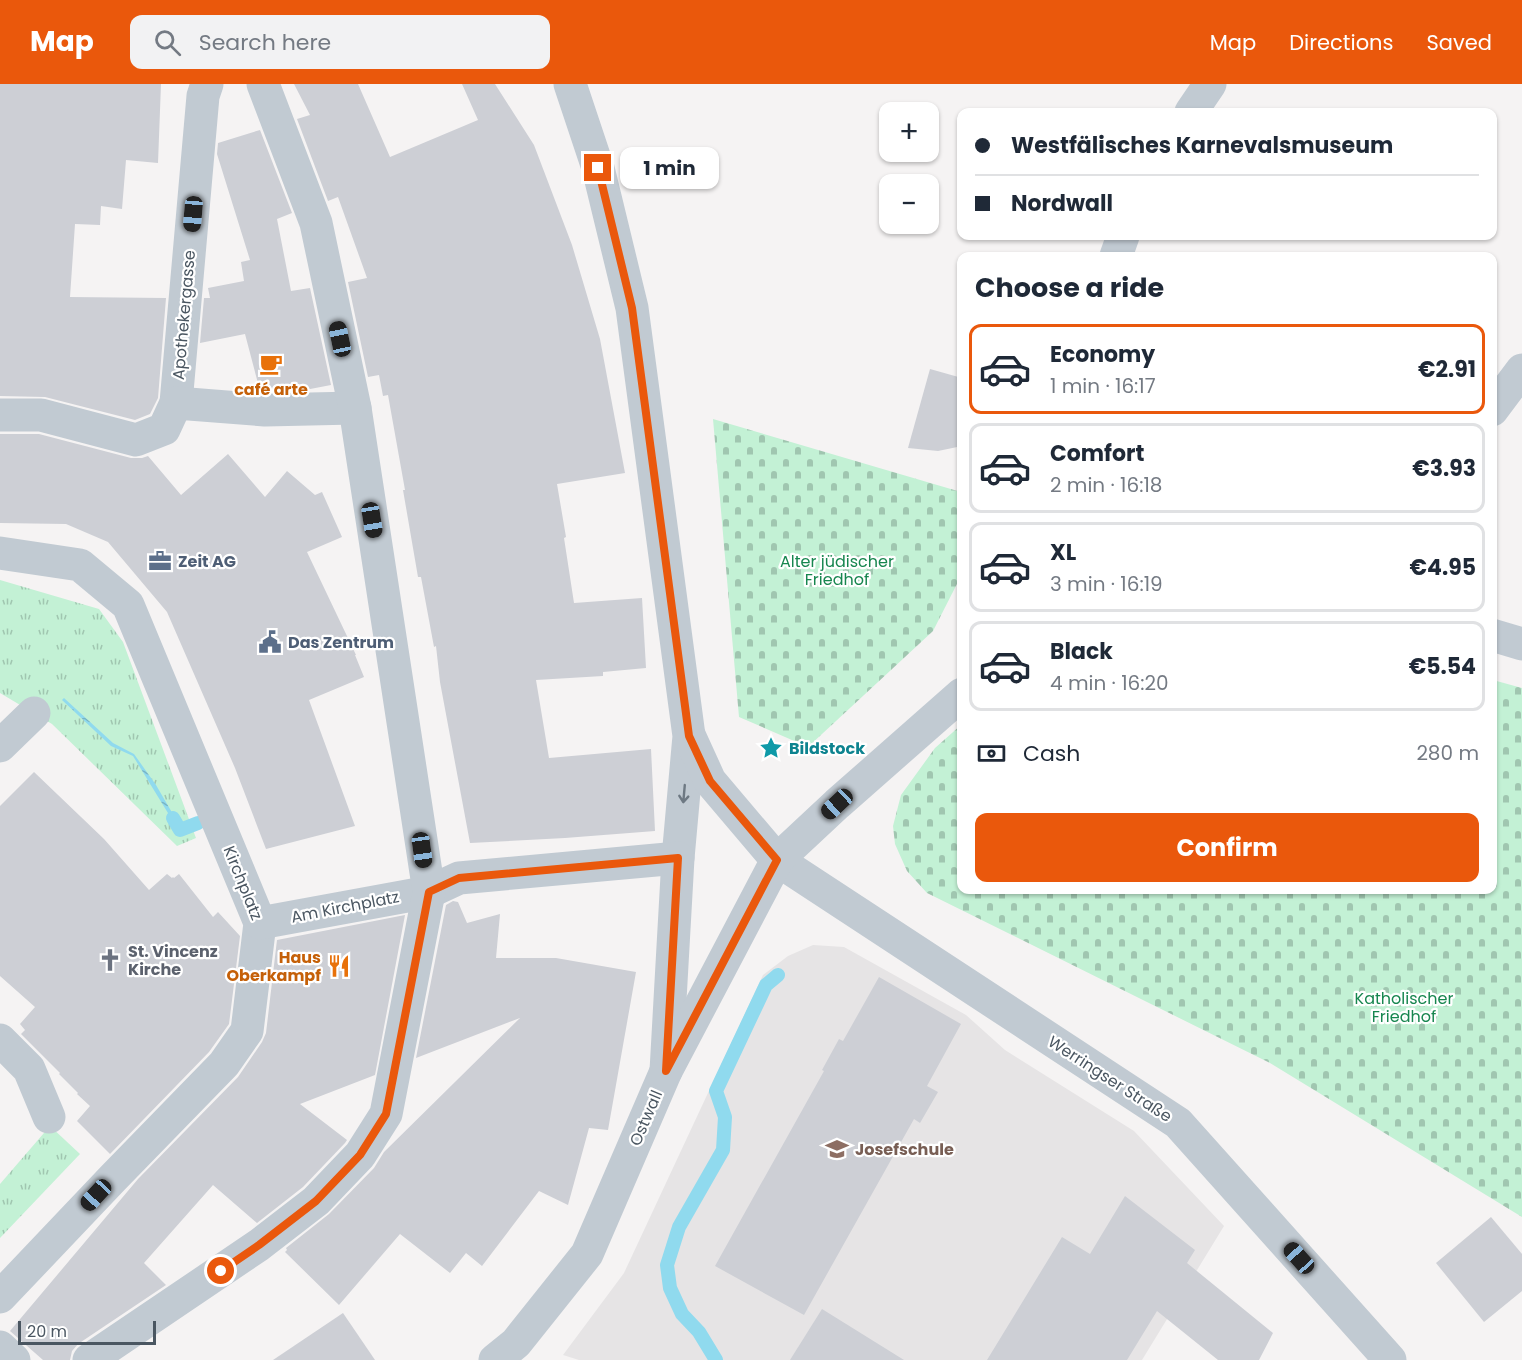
<!DOCTYPE html>
<meta charset="utf-8">
<style>
body{margin:0;font-family:Poppins,sans-serif;background:#f2f2f3;color:#1f2937;height:100vh;display:flex;flex-direction:column;font-size:22px;white-space:nowrap}
*{box-sizing:border-box;margin:0}
p{font-size:20px;color:#747a83}
.icon{flex:none;width:33px;height:33px;fill:none;stroke:currentColor;stroke-width:2;stroke-linecap:round;stroke-linejoin:round}
.map{position:relative;flex:1;overflow:hidden}
.drawer{position:absolute;left:957px;top:168px;width:540px;height:642px;display:flex;flex-direction:column;background:#fff;border-radius:12px;box-shadow:0 2px 4px #0004}
.drawer>*{flex:none}
.hud{position:absolute;left:957px;top:24px;width:540px;height:132px;border-radius:12px;box-shadow:0 2px 4px #0004;display:grid;align-content:center;height:132px;padding:0 18px;background:#fff}
.tools{position:absolute;left:879px;top:18px;display:grid;gap:12px}
.tools a{display:grid;place-items:center;width:60px;height:60px;border-radius:12px;background:#fff;box-shadow:0 2px 4px #0004;font-size:30px}
.scale{position:absolute;left:18px;bottom:15px;width:138px;box-sizing:border-box;padding-left:6px;border:3px solid #4a5661;border-top:0;font-size:16px;line-height:21px;white-space:nowrap;color:#4a5661;-webkit-text-stroke:4px #fff;paint-order:stroke}
.end{position:absolute;width:27px;height:27px;margin:-14px;border:8px solid #ea580c;background:#fff;box-shadow:0 0 0 3px #fff}
.from{border-radius:50%}
.bubble{position:absolute;height:42px;border-radius:12px;background:#fff;box-shadow:0 2px 4px #0004;font-size:20px;font-weight:700;line-height:42px;text-align:center}
.car{position:absolute;width:18px;height:36px;margin:-18px -9px;border-radius:8px;box-shadow:0 0 4px 2px #0007;background:linear-gradient(#222 24%,#8ab4d8 0 40%,#222 0 76%,#8ab4d8 0 86%,#222 0)}
.hud b{display:flex;align-items:center;gap:21px;height:57px;font-size:22px}
.hud b+b{border-top:2px solid #e0e1e3}
.hud i{width:15px;height:15px;background:#1f2937}
ul{padding:0;list-style:none}
li{display:flex;align-items:center;gap:18px;height:90px;margin:0 12px 9px;padding:0 6px;border:3px solid #e0e1e3;border-radius:12px}
li div{flex:1}
li b{display:block;font-size:22px}
li em{font-style:normal;font-weight:700}
li.active{border-color:#ea580c}
li>.icon{width:54px;height:54px;stroke-width:1.5}
h2{padding:0 18px;font-size:27px;line-height:72px}
.pay{display:flex;align-items:center;gap:15px;height:66px;padding:0 18px;font-size:22px}
.pay p{margin-inline-start:auto}
.action{display:flex;gap:12px;margin-top:auto;padding:12px 18px}
.action a{flex:1;height:69px;border-radius:12px;background:#ea580c;color:#fff;font-size:24px;font-weight:700;line-height:69px;text-align:center}
header{display:flex;align-items:center;gap:36px;box-sizing:border-box;height:84px;padding:0 30px;background:#ea580c;color:#fff}
header strong{font-size:28px}
nav{display:flex;gap:33px;margin-inline-start:auto;font-size:21px}
.search{width:420px;height:54px;background:#f2f2f3;display:flex;align-items:center;gap:15px;box-sizing:border-box;padding:0 21px;border-radius:12px;color:#747a83;font-size:22px}
.map>svg:first-child{display:block}
</style>
<header>
<strong>Map</strong>
<div class="search"><svg class="icon" aria-label="search" viewBox="0 0 24 24"><circle cx="10" cy="10" r="6"/><path d="M15 15l6 6"/></svg>Search here</div>
<nav><a>Map</a><a>Directions</a><a>Saved</a></nav>
</header>
<div class="map">
<svg width="1522" height="1276" viewBox="0 0 1522 1276">
<defs>
<pattern id="cemetery-stones" width="16" height="16" patternUnits="userSpaceOnUse" patternTransform="scale(1.5)"><rect width="16" height="16" fill="#c3f1d5"/><path d="M2 7V4a2 2 0 0 1 4 0v3zM10 15v-3a2 2 0 0 1 4 0v3z" fill="#a0c6b0"/></pattern>
<pattern id="park-tufts" width="24" height="20" patternUnits="userSpaceOnUse" patternTransform="scale(1.5)"><rect width="24" height="20" fill="#c3f1d5"/><path d="M3 7l-1-3M5 7V3M7 7l1-3M15 17l-1-3M17 17v-4M19 17l1-3" fill="none" stroke="#a0c6b0"/></pattern>
<pattern id="water-ripples" width="26" height="14" patternUnits="userSpaceOnUse" patternTransform="scale(1.5)"><rect width="26" height="14" fill="#90daee"/><path d="M2 4q2-2 4 0t4 0M15 11q2-2 4 0t4 0" fill="none" stroke="#78b4c4"/></pattern>
</defs>
<rect width="100%" height="100%" fill="#f5f3f3"/>
<!-- education -->
<path fill="#e6e4e5" d="M813 861 844 863 966 931 1005 966 1134 1047 1224 1142 1142 1276H579L563 1271 624 1189 763 891 788 872Z"/>
<!-- cemetery -->
<g fill="url(#cemetery-stones)">
<path d="M713 335 961 408V492L933 547 808 663 739 633Z"/>
<path d="M1493 596 1522 604V1133L1270 979 927 809 907 787 895 760 893 742 901 711 935 664 961 641 962 806H1492Z"/>
</g>
<!-- park -->
<g fill="url(#park-tufts)">
<path d="M0 496 99 525 123 558 196 754 177 762 52 640 0 609Z"/>
<path d="M50 1042 80 1070 0 1154V1100Z"/>
</g>
<!-- water -->
<path fill="url(#water-ripples)" d="M64 614 113 659 134 670 156 701 181 744H183L184 746 179 747 133 672 111 662 62 616Z"/>
<g fill="none" stroke-linecap="round" stroke-linejoin="round">
<!-- stream -->
<g stroke="#90daee" stroke-width="14">
<path d="M173 734 180 746 198 739"/>
<path d="M716 1276 699 1248 682 1230 670 1204 667 1181 679 1143 723 1066 725 1033 716 1007 766 901 778 891"/>
</g>
</g>
<!-- building -->
<g fill="#cdcfd5">
<path d="M0 0H161L158 79 126 76 122 125 101 122 100 141 75 140 70 213 166 214 158 314 150 330 135 336 45 313 0 312Z"/>
<path d="M294 0H358L390 73 478 36 462 0H495L534 61 572 161 600 255 625 389 557 400 566 453 564 454 574 519 642 514 646 584 603 588V592L536 596 549 674 651 665 655 747 565 754 470 759 440 598 436 562 434 563 421 493H418L403 406H405L388 311 383 312 379 291 368 293 348 198 367 194 338 113 328 117 297 35 310 31Z"/>
<path d="M260 46 292 129 277 135 291 207 310 204 331 301 305 306 260 307 245 250 200 259 204 214H210L208 204 244 197 241 178 250 176 217 70 218 59Z"/>
<path d="M930 285 962 294V362L938 367 908 364Z"/>
<path d="M0 350H39L131 374H142L148 372 181 411 228 370 265 413 287 387 315 411 322 408 342 453 307 468 356 571H355L364 593 309 616 355 742 266 765 235 684 167 528 108 458 66 440 0 439Z"/>
<path d="M34 688 104 755 149 806 167 790 172 794 173 793 174 794 179 790 213 833 218 828 240 852 229 940 209 968 110 1070 77 1037 90 1022 77 1010 78 1009 59 990 60 989 21 950 25 946 20 940 35 923 0 892V722Z"/>
<path d="M453 817 458 818 467 839 500 830 496 874H556L636 888 608 1046 589 1044 568 1121 539 1107 482 1182 466 1169 450 1189 400 1150 339 1221 285 1168 287 1166 286 1164 329 1130 374 1084 384 1068 520 934 416 974 446 821Z"/>
<path d="M405 831 375 991 300 1020 347 1056 345 1059 303 1103 257 1139 213 1101 144 1179 166 1201 78 1260 72 1267 70 1276H43L10 1247 138 1095 238 993 262 958 266 949 277 856Z"/>
<path d="M879 893 961 940 927 1002 938 1008 920 1039 914 1035 804 1231 715 1182 824 987 822 986 839 955 843 957Z"/>
<path d="M1125 1112 1195 1166 1187 1179 1273 1249 1259 1276H1218L1157 1227 1127 1276H987L1062 1153 1090 1170Z"/>
<path d="M1491 1133 1522 1170V1207L1484 1238 1436 1179Z"/>
<path d="M822 1225 904 1276H790Z"/>
<path d="M343 1229 375 1276H273Z"/>
</g>
<g fill="none" stroke-linecap="round" stroke-linejoin="round">
<!-- pedestrian -->
<g stroke="#c1cad2" stroke-width="33">
<path d="M0 662 34 629"/>
<path d="M0 956 29 985 49 1033"/>
</g>
<!-- minor -->
<g stroke="#c1cad2" stroke-width="33">
<path d="M570 0 598 84 632 224 689 652 678 774 666 987"/>
<path d="M1191 28 1210 0"/>
<path d="M1116 172 1123 152"/>
<path d="M176 319 203 12 207 0"/>
<path d="M1492 326 1522 286"/>
<path d="M0 331H41L136 356 164 345 176 319 265 326 355 324"/>
<path d="M0 469 80 481 128 521 260 839 247 947 224 980 113 1094 0 1213"/>
<path d="M1492 551 1522 560"/>
<path d="M690 653 710 697 777 776 1178 1039 1390 1276"/>
<path d="M260 839 429 808 459 794 678 774"/>
<path d="M0 1263 14 1276"/>
<path d="M89 1276 259 1161 316 1117 360 1071 386 1030 429 808 355 324 316 139 263 0"/>
<path d="M495 1276 516 1259 587 1170 666 987 777 776 837 720 962 610"/>
</g>
</g>
<!-- one-way arrows -->
<defs><path id="oneway-shaft" d="M-6 0H5M1.5-3L5.5 0L1.5 3" fill="none" stroke-width="1.6" stroke-linecap="round" stroke-linejoin="round" transform="scale(1.5)"/></defs>
<use stroke="#6e7983" href="#oneway-shaft" transform="translate(684 710) rotate(95)"/>
<g fill="none" stroke-linecap="round" stroke-linejoin="round">
<!-- route -->
<path stroke="#ea580c" stroke-width="8" d="M221 1187 259 1161 316 1117 360 1071 386 1030 429 808 459 794 678 774 666 987 777 776 710 697 689 652 632 224 598 84"/>
</g>
<!-- icons -->
<defs>
<g id="cafe-bare" transform="scale(1.8)"><path d="M-5.5-4.5H6V0H3Q3 3.5 0 3.5H-2.5Q-5.5 3.5-5.5 0ZM3-3.2v2h1.7v-2ZM-6 4.5H4V6H-6Z" fill="#e8710a" stroke="#fff" stroke-width="2.5" paint-order="stroke"/></g>
<g id="office-bare" transform="scale(1.8)"><path d="M-6-3h4V-5.5h4V-3h4V5H-6ZM-1-4.5V-3h2v-1.5ZM-6 0V1H6V0Z" fill="#5c6f8a" stroke="#fff" stroke-width="2.5" paint-order="stroke"/></g>
<g id="civic-bare" transform="scale(1.8)"><path d="M-.6-6.5H3V-4.5H.6V-3L4-1V1h2V6H-6V1h2V-1L-.6-3ZM-1.2 2.5V6h2.4V2.5Z" fill="#5c6f8a" stroke="#fff" stroke-width="2.5" paint-order="stroke"/></g>
<g id="sight-bare" transform="scale(1.8)"><path d="M0-6L1.8-2.2L6-1.7L2.9 1.2L3.7 5.4L0 3.3L-3.7 5.4L-2.9 1.2L-6-1.7L-1.8-2.2Z" fill="#0f9aa8" stroke="#fff" stroke-width="2.5" paint-order="stroke"/></g>
<g id="church-bare" transform="scale(1.8)"><path d="M-1.2-6h2.4v3.5h3.3v2.4h-3.3V6h-2.4V-.1h-3.3v-2.4h3.3Z" fill="#6b7280" stroke="#fff" stroke-width="2.5" paint-order="stroke"/></g>
<g id="restaurant-bare" transform="scale(1.8)"><path d="M-5-6h1v4h1v-4h1v4h1v-4h1v5L-1.5 .5V6h-2V.5L-5-1ZM5-6V6H3V1.5H1.5Q1.5-4 5-6Z" fill="#e8710a" stroke="#fff" stroke-width="2.5" paint-order="stroke"/></g>
<g id="school-bare" transform="scale(1.8)"><path d="M0-5L7-2L0 1L-7-2ZM-4 1L0 2.5L4 1V4Q0 6-4 4Z" fill="#8d6e63" stroke="#fff" stroke-width="2.5" paint-order="stroke"/></g>
</defs>
<g fill-rule="evenodd">
<use href="#cafe-bare" x="271" y="280"/>
<use href="#office-bare" x="160" y="477"/>
<use href="#civic-bare" x="270" y="558"/>
<use href="#sight-bare" x="771" y="664"/>
<use href="#church-bare" x="110" y="876"/>
<use href="#restaurant-bare" x="339" y="882"/>
<use href="#school-bare" x="837" y="1065"/>
</g>
<g text-anchor="middle" dominant-baseline="central" stroke-width="4.5" stroke-linejoin="round" paint-order="stroke">
<!-- street labels -->
<g font-size="16" fill="#4a5661" stroke="#fff">
<text transform="translate(184 231) rotate(-85)">Apothekergasse</text>
<text transform="translate(243 799) rotate(68)">Kirchplatz</text>
<text transform="translate(345 823) rotate(-11)">Am Kirchplatz</text>
<text transform="translate(1110 995) rotate(33)">Werringser Straße</text>
<text transform="translate(646 1034) rotate(-67)">Ostwall</text>
</g>
<!-- food labels -->
<g font-size="16" font-weight="bold" fill="#c56008" stroke="#fff">
<text x="271" y="305">café arte</text>
<text x="321" y="873" text-anchor="end">Haus<tspan x="321" dy="18">Oberkampf</tspan></text>
</g>
<!-- service labels -->
<g font-size="16" font-weight="bold" fill="#4e5e75" stroke="#fff" text-anchor="start">
<text x="178" y="477">Zeit AG</text>
<text x="288" y="558">Das Zentrum</text>
</g>
<!-- park labels -->
<g font-size="16" fill="#17864f" stroke="#fff">
<text x="837" y="477">Alter jüdischer<tspan x="837" dy="18">Friedhof</tspan></text>
<text x="1404" y="914">Katholischer<tspan x="1404" dy="18">Friedhof</tspan></text>
</g>
<!-- culture labels -->
<g font-size="16" font-weight="bold" fill="#0d838f" stroke="#fff" text-anchor="start">
<text x="789" y="664">Bildstock</text>
</g>
<!-- worship labels -->
<g font-size="16" font-weight="bold" fill="#5b616d" stroke="#fff" text-anchor="start">
<text x="128" y="867">St. Vincenz<tspan x="128" dy="18">Kirche</tspan></text>
</g>
<!-- education labels -->
<g font-size="16" font-weight="bold" fill="#785e54" stroke="#fff" text-anchor="start">
<text x="855" y="1065">Josefschule</text>
</g>
</g>
</svg>
<div class="tools">
<a>+</a>
<a>−</a>
</div>
<div class="scale">20 m</div>
<i class="end from" style="left:221px;top:1187px"></i>
<i class="end" style="left:598px;top:84px"></i>
<div class="bubble" style="left:620px;top:63px;width:99px">1 min</div>
<i class="car" style="left:193px;top:130px;rotate:185deg"></i>
<i class="car" style="left:340px;top:255px;rotate:348deg"></i>
<i class="car" style="left:372px;top:436px;rotate:171deg"></i>
<i class="car" style="left:837px;top:720px;rotate:227deg"></i>
<i class="car" style="left:422px;top:766px;rotate:172deg"></i>
<i class="car" style="left:96px;top:1111px;rotate:223deg"></i>
<i class="car" style="left:1299px;top:1174px;rotate:318deg"></i>
<div class="hud">
<b><i class="from"></i>Westfälisches Karnevalsmuseum</b>
<b><i></i>Nordwall</b>
</div>
<section class="drawer">
<h2>Choose a ride</h2>
<ul>
<li class="active"><svg class="icon" aria-label="car" viewBox="0 0 24 24"><path d="M5 17H2v-5l4-1 3-4h7l3 4 3 1v5h-3M9 17h6M6 11h13"/><circle cx="7" cy="17" r="2"/><circle cx="17" cy="17" r="2"/></svg><div><b>Economy</b><p>1 min · 16:17</p></div><em>€2.91</em></li>
<li><svg class="icon" aria-label="car" viewBox="0 0 24 24"><path d="M5 17H2v-5l4-1 3-4h7l3 4 3 1v5h-3M9 17h6M6 11h13"/><circle cx="7" cy="17" r="2"/><circle cx="17" cy="17" r="2"/></svg><div><b>Comfort</b><p>2 min · 16:18</p></div><em>€3.93</em></li>
<li><svg class="icon" aria-label="car" viewBox="0 0 24 24"><path d="M5 17H2v-5l4-1 3-4h7l3 4 3 1v5h-3M9 17h6M6 11h13"/><circle cx="7" cy="17" r="2"/><circle cx="17" cy="17" r="2"/></svg><div><b>XL</b><p>3 min · 16:19</p></div><em>€4.95</em></li>
<li><svg class="icon" aria-label="car" viewBox="0 0 24 24"><path d="M5 17H2v-5l4-1 3-4h7l3 4 3 1v5h-3M9 17h6M6 11h13"/><circle cx="7" cy="17" r="2"/><circle cx="17" cy="17" r="2"/></svg><div><b>Black</b><p>4 min · 16:20</p></div><em>€5.54</em></li>
</ul>
<div class="pay"><svg class="icon" aria-label="cash" viewBox="0 0 24 24"><path d="M3 7h18v10H3z"/><circle cx="12" cy="12" r="2"/></svg>Cash<p>280 m</p></div>
<div class="action"><a>Confirm</a></div>
</section>
</div>
